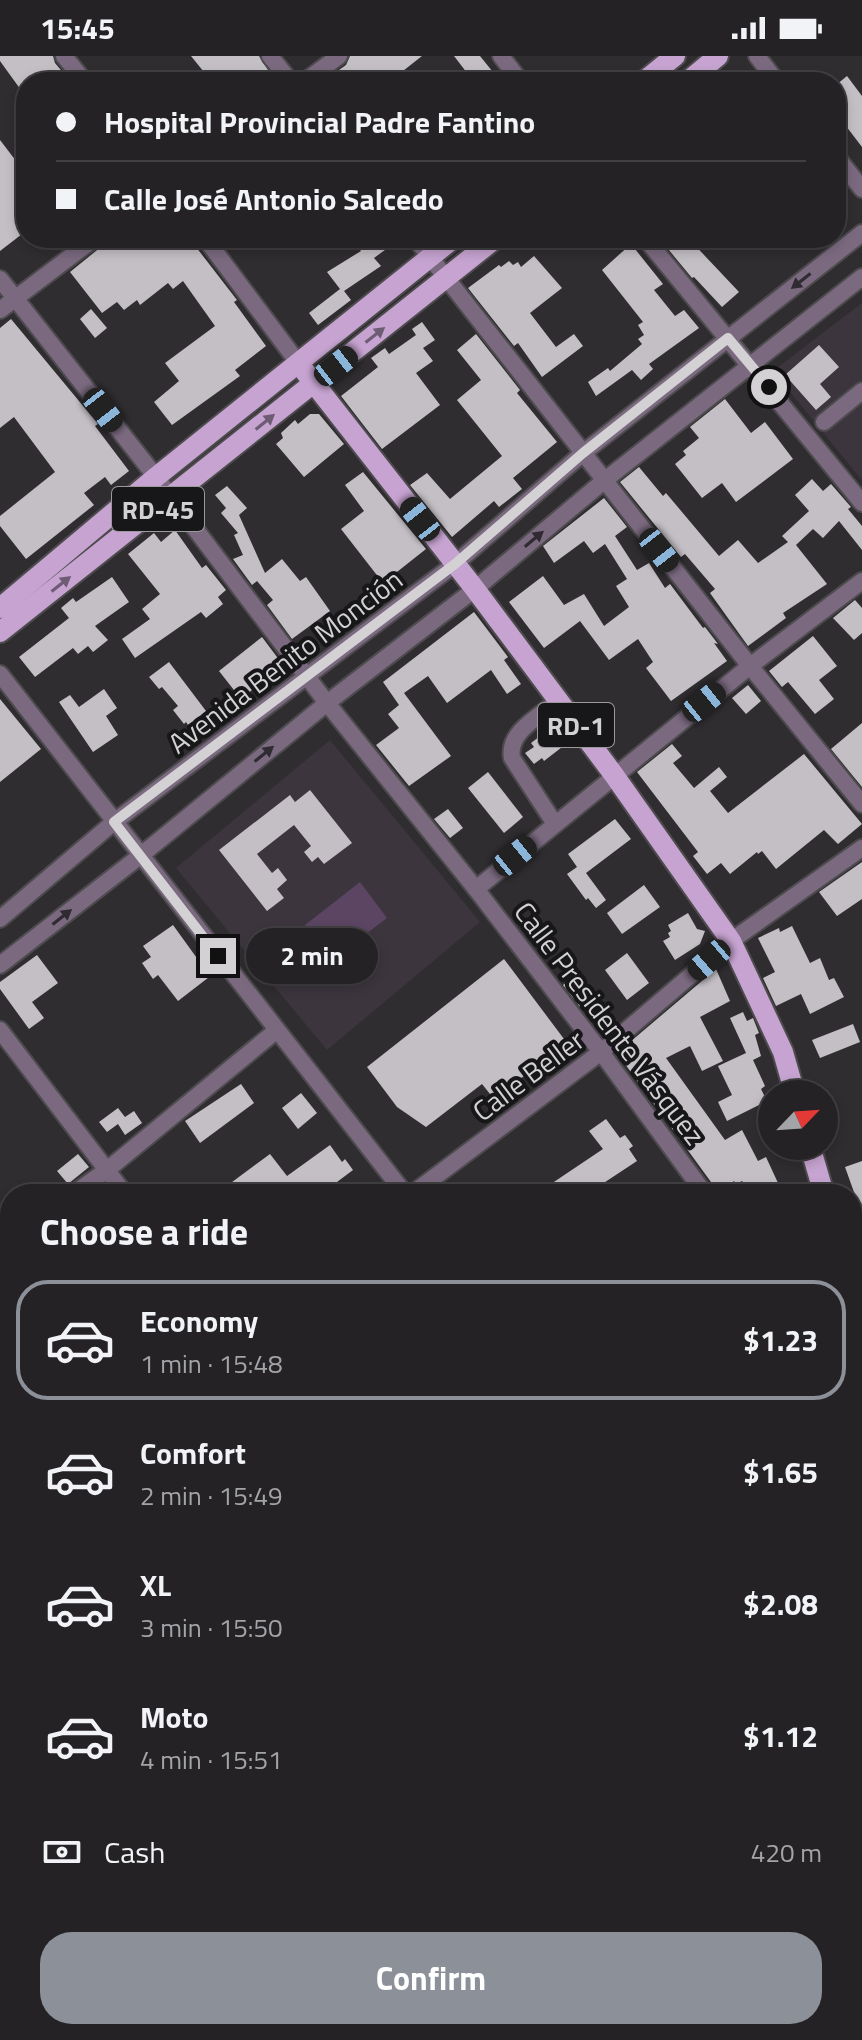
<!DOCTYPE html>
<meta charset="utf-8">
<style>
body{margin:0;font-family:"Titillium Web",sans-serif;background:#302f32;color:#f1f3f6;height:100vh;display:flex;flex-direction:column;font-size:30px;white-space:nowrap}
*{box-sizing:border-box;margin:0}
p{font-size:26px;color:#a3a4a7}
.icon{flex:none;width:44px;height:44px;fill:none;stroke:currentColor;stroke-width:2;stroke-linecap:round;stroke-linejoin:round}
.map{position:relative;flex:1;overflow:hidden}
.details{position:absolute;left:0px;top:1128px;width:862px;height:856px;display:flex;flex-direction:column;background:#242225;border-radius:32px 32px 0 0;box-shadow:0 4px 12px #0003,0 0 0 2px #413f42}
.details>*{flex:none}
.top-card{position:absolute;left:16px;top:16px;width:830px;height:176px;border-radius:32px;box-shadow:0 4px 12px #0003,0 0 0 2px #413f42;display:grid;align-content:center;height:176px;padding:0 40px;background:#242225}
.needle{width:52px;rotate:65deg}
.fabs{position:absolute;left:758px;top:1024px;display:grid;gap:16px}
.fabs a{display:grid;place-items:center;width:80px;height:80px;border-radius:50%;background:#242225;box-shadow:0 4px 12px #0003,0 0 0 2px #413f42;font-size:40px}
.end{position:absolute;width:36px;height:36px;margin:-18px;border:10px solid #d3d1d3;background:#111;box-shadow:0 0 0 4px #111}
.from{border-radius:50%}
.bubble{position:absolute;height:56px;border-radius:28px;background:#242225;box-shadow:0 4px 12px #0003,0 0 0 2px #413f42;font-size:26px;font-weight:700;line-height:56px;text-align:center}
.car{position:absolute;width:24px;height:48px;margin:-24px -12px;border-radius:10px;box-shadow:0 0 6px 2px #0007;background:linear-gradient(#222 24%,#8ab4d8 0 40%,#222 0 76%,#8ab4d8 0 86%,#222 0)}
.top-card b{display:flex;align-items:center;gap:28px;height:76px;font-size:30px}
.top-card b+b{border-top:2px solid #413f42}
.top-card i{width:20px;height:20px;background:#f1f3f6}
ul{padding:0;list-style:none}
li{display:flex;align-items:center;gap:24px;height:120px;margin:0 16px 12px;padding:0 24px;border:4px solid transparent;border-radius:32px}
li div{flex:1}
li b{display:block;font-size:30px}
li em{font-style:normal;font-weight:700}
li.on{border-color:#8c9099}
li>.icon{width:72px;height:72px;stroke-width:1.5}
h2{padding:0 40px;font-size:36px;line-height:96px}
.pay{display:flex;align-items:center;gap:20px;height:88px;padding:0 40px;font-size:30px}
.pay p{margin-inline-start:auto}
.action{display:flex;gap:16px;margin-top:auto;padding:16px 40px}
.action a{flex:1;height:92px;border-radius:32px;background:#8c9099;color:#fff;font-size:32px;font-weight:700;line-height:92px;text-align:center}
.status{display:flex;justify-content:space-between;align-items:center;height:56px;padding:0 40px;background:#242225;direction:ltr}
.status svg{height:22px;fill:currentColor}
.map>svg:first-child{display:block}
</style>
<div class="status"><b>15:45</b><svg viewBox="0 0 49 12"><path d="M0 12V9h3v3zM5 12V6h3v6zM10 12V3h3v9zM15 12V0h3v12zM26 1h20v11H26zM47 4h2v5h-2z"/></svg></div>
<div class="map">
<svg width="862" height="1984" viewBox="0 0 862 1984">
<rect width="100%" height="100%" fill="#302d31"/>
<!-- built -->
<g fill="#3c353e">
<path d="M862 247V424L773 315Z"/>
<path d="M330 684 480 866 327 994 176 812Z"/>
</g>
<!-- green -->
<g fill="#5b4562">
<path d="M360 826 387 862 332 904 305 869Z"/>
<path d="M10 1327V1520L0 1498V1331Z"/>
<path d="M10 1809V1974H14L17 1984H0V1812Z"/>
<path d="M235 1974H406L374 1984H240Z"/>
</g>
<!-- building -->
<g fill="#c3bfc4">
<path d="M0 0H53L55 7 71 26H26V41L0 5Z"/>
<path d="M191 0H259L272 20 265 26H212Z"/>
<path d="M350 0H422L389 26H322L346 9Z"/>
<path d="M454 0H480L501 26H474Z"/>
<path d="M847 20 862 40V91L836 57V29Z"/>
<path d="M0 84 26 118V175L0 195Z"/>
<path d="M112 182H142L151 194 167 182 174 189 183 182H194L196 191 237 244 234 246 266 290 235 314 240 320 172 369 154 346 179 325 165 307 215 270 183 225 173 233 168 227 140 249 137 244 124 254 117 246 102 257 70 216Z"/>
<path d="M351 182H382L389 191 374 202 381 210 344 235 351 244 318 269 309 257 340 233 327 216 361 195Z"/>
<path d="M659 182H688L739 236 722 251 694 221 692 222Z"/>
<path d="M631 188 663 228 654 234 675 260 684 254 699 272 649 308 653 313 641 324 632 314 596 340 588 326 608 312 610 315 642 288 638 283 644 279 638 269 643 266 602 214Z"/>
<path d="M534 200 562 232 530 257 556 291 574 278 583 290 542 321 518 287 514 290 468 232 499 209 501 211 509 205 513 209 518 206 521 211Z"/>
<path d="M91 253 107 272 95 282 80 263Z"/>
<path d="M11 263 98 368 95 370 129 415 111 429 105 421 84 437 94 449 26 503 0 470V460L55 416 14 361 0 372V272Z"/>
<path d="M422 266 435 284 423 292 433 305 416 317 440 349 382 393 341 340 378 311 371 302 385 292 389 298 416 279 412 273Z"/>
<path d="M476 278 520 334 517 337 557 386 513 422 522 433 499 451 494 445 452 481 410 429 427 417 450 443 502 400 457 344 481 324 457 294Z"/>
<path d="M819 289 839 311 820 328 831 341 816 354 785 319Z"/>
<path d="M725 343 751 377 765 366 793 403 736 446 722 427 702 442 675 408 686 399 683 395 699 382 690 371Z"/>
<path d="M310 358H319L344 388 304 421 276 388 283 382 281 377 295 364 298 368Z"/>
<path d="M639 411 663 440 666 437 719 500 738 484 758 507 788 486 782 480 809 455 795 439 812 423 823 435 831 428 851 451 848 453 862 470V494L839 465 823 482 813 473 796 489 827 528 783 557 786 562 748 590 710 537 715 533 685 498 681 501 620 426Z"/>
<path d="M363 416 426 493 383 527 341 473 364 455 345 429Z"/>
<path d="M227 430 247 452 239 459 265 517 282 503 300 525 306 521 330 555 292 583 267 549 273 544 257 525 252 529 233 503 243 499 234 479 238 477 221 457 226 452 215 439Z"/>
<path d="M604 442 627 471 615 480 637 514 649 507 665 532 670 528 703 572 705 571 718 588 714 587 727 605 671 645 646 612 653 606 638 583 609 604 580 565 544 592 509 546 543 520 564 549 584 538 604 570 629 551 616 530 627 523 605 488 593 497 584 485 554 507 543 490Z"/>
<path d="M175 474 202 512 206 509 226 534 218 541 223 548 206 562 201 556 135 602 122 583 150 563 142 553 160 538 128 498 154 477 161 486Z"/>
<path d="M112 521 129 546 95 570 108 584 93 596 88 590 78 598 73 592 35 621 19 601 69 562 61 552 73 542 76 546Z"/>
<path d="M855 544 862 552V577L854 584 833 562Z"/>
<path d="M474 556 508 601 504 604 521 628 507 638 491 614 447 647 428 620 404 637 451 700 409 730 376 689 399 672 388 658 399 649 383 626Z"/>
<path d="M813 580 837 610 819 624 834 643 815 658 788 626 782 631 769 615Z"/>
<path d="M262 581 283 609 241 643 219 615Z"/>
<path d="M169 606 206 655 188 669 186 666 184 668 173 654 178 650 162 631 159 633 149 621Z"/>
<path d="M748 629 761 645 746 658 732 642Z"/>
<path d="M104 633 117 652 106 660 118 679 93 696 59 646 70 639 79 651Z"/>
<path d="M0 643 41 693 0 726Z"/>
<path d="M862 667V731L831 693Z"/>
<path d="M552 671 566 688 544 705 542 702 534 708 525 697 534 691 531 687Z"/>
<path d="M672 688 682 700 673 707 694 732 719 711 727 721 710 735 728 757 804 698 862 768 838 788 824 774 776 813 762 795 758 798 757 796 730 818 721 807 707 818 693 800 698 796 637 716Z"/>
<path d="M488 716 523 761 504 777 468 732Z"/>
<path d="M310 734 352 787 324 808 318 801 312 806 304 796 311 790 294 769 257 798 272 817 278 812 287 824 277 833 284 842 267 855 219 794 290 739 295 746Z"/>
<path d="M448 753 463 772 450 782 434 763Z"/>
<path d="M615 763 631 783 586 817 606 844 596 852 588 842 586 844 567 818 577 811 568 798Z"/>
<path d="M862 806V843L837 860 819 836Z"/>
<path d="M644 829 660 851 622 878 607 857Z"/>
<path d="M688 857 697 873 705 875 700 888 675 904 663 885 670 881 668 877 671 875 668 869Z"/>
<path d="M173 869 199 905 202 903 213 918 178 945 158 919 153 923 142 907 151 901 143 890Z"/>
<path d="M792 870 810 907 820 902 829 924 834 922 844 941 810 958 801 938 776 950 763 922 775 916 758 882 779 872 780 876Z"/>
<path d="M627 897 649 927 627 944 605 914Z"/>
<path d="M37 899 58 927 32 946 44 962 29 973 0 933V926Z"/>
<path d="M504 903 567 987 494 1043 482 1028 426 1071 397 1051 367 1011Z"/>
<path d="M716 913 730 945 700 961 723 1005 702 1015 690 990 666 1002 725 1084 742 1074 758 1105 766 1101 778 1127 773 1129 777 1138H753L742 1125 736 1128 734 1125 719 1137 617 997Z"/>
<path d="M573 922 590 944 580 951 563 929Z"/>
<path d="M743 956 747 965 753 962 759 977 755 979 761 1000 753 1004 765 1030 761 1033 767 1045 727 1065 718 1046 732 1039 718 1010 746 997 730 962Z"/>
<path d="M853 968 860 986 820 1002 812 984Z"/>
<path d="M241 1028 254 1047 200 1087 185 1065Z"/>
<path d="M301 1037 317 1057 298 1073 282 1052Z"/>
<path d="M118 1052 125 1061 134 1055 142 1067 125 1079 118 1068 107 1076 99 1066Z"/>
<path d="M606 1063 620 1082 625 1079 633 1090 629 1093 637 1105 587 1138H536L603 1093 589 1075Z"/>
<path d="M330 1089 342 1106 345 1103 353 1114 321 1138H216L270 1098 287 1120Z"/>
<path d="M78 1098 89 1111 68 1128 57 1115Z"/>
<path d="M862 1105V1153H860L845 1111Z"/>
</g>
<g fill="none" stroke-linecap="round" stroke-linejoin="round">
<!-- minor casing -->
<g stroke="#4d4b4e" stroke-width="20">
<g id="minor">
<path d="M64 0 85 26"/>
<path d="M270 0 291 26"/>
<path d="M501 0 521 26"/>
<path d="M757 0 777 26"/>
<path d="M304 26 339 0"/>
<path d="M836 100 862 133"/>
<path d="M205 182 299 308"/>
<path d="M415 182 750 610 862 748"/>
<path d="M645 182 862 447"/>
<path d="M0 223 156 421 327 647 476 833 601 996 705 1138"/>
<path d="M0 254 95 182"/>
<path d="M824 366 862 335"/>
<path d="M0 618 405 1138"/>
<path d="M555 768 512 702C507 676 540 660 558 645"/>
<path d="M476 833 750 610 862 525"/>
<path d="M0 863 114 766 455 508 583 397 862 177"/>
<path d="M0 909 140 800 327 647 475 533 605 424 862 221"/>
<path d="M0 974 125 1138"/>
<path d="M73 1138 107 1114 277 974"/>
<path d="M412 1138 601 996 731 885 862 792"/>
<path d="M0 1190 10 1183"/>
<path d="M852 1317 862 1315"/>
<path d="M852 1423 862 1417"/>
<path d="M852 1564 862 1559"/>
<path d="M0 1677 10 1699"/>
<path d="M852 1740 862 1754"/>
<path d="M852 1946 862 1939"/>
<path d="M219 1974 224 1984"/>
<path d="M752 1974 760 1984"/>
<path d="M425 1984 456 1974"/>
<path d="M801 1984 815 1974"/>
</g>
</g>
<!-- major casing -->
<g stroke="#4d4b4e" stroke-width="24">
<g id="major">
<path d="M643 26 675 0"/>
<path d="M687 26 718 0"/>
<path d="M299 308 475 533 614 719 731 885 783 996 795 1038"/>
<path d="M0 552 156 421 454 182"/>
<path d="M0 576 496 182"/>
<path d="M810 1090 824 1138"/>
<path d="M852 1235 862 1268"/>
</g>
</g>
<!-- minor -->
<use href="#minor" stroke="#7a697f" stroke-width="16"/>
<!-- major -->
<use href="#major" stroke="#c6a3d0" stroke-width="20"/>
</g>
<!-- one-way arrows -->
<defs><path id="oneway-solid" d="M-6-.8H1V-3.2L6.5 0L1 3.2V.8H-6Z" transform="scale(2)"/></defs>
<g fill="#302b32">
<use href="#oneway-solid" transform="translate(801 225) rotate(142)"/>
<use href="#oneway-solid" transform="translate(534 483) rotate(-40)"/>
<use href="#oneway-solid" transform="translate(264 698) rotate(-39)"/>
<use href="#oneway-solid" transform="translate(62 861) rotate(-38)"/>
</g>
<g fill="#6e5c74">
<use href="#oneway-solid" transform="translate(375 279) rotate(-38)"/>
<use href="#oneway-solid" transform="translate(265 366) rotate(-39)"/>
<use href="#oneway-solid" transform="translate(61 528) rotate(-38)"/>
</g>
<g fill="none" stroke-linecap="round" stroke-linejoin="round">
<!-- route -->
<path stroke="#d3d1d3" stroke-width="10" d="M218 900 114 766 455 508 583 397 728 282 769 331"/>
</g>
<g text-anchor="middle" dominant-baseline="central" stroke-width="8" stroke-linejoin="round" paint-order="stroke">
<!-- shield labels -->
<g fill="#171618" stroke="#9b999b" stroke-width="2">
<rect x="112" y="431" width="92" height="44" rx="6"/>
<rect x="538" y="647" width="76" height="44" rx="6"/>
</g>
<g font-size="26" font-weight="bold" fill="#d3d1d3">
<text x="158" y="453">RD-45</text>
<text x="576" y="669">RD-1</text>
</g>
<!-- street labels -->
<g font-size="28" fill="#d3d1d3" stroke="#171618">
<text transform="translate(285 605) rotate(-37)">Avenida Benito Monción</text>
<text transform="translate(610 967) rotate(53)">Calle Presidente Vásquez</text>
<text transform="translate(528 1019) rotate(-37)">Calle Beller</text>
</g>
</g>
</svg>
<div class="fabs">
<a><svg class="needle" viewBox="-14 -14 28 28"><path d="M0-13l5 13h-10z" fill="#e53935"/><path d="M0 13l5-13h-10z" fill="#a3a4a7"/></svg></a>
</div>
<i class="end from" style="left:769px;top:331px"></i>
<i class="end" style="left:218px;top:900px"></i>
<div class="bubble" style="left:246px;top:872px;width:132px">2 min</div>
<i class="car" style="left:336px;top:310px;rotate:52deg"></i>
<i class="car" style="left:103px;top:354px;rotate:142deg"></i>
<i class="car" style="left:420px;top:463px;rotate:322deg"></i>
<i class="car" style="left:659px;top:494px;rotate:142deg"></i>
<i class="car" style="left:704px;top:646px;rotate:51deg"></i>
<i class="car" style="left:515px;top:800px;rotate:51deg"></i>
<i class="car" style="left:709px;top:904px;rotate:229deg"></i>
<div class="top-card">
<b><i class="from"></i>Hospital Provincial Padre Fantino</b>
<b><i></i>Calle José Antonio Salcedo</b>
</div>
<section class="details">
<h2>Choose a ride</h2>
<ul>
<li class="on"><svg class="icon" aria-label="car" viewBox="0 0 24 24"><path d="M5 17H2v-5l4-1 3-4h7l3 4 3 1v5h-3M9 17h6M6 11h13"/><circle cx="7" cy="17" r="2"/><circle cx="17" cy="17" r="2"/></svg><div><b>Economy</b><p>1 min · 15:48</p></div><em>$1.23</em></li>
<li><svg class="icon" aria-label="car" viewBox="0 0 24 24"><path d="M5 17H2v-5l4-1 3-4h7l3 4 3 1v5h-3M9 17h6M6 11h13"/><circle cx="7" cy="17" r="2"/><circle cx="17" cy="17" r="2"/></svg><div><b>Comfort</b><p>2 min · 15:49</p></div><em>$1.65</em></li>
<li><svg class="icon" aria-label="car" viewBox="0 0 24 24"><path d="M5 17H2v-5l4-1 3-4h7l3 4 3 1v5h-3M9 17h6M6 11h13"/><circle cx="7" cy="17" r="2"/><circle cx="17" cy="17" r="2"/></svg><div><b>XL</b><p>3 min · 15:50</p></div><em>$2.08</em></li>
<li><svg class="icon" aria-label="car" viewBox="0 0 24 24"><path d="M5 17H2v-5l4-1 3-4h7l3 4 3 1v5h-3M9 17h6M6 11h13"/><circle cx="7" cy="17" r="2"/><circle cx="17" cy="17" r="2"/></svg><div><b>Moto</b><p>4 min · 15:51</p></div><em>$1.12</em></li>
</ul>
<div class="pay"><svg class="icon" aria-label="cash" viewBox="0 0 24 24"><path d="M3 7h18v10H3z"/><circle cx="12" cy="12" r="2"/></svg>Cash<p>420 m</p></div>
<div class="action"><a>Confirm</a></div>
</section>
</div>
